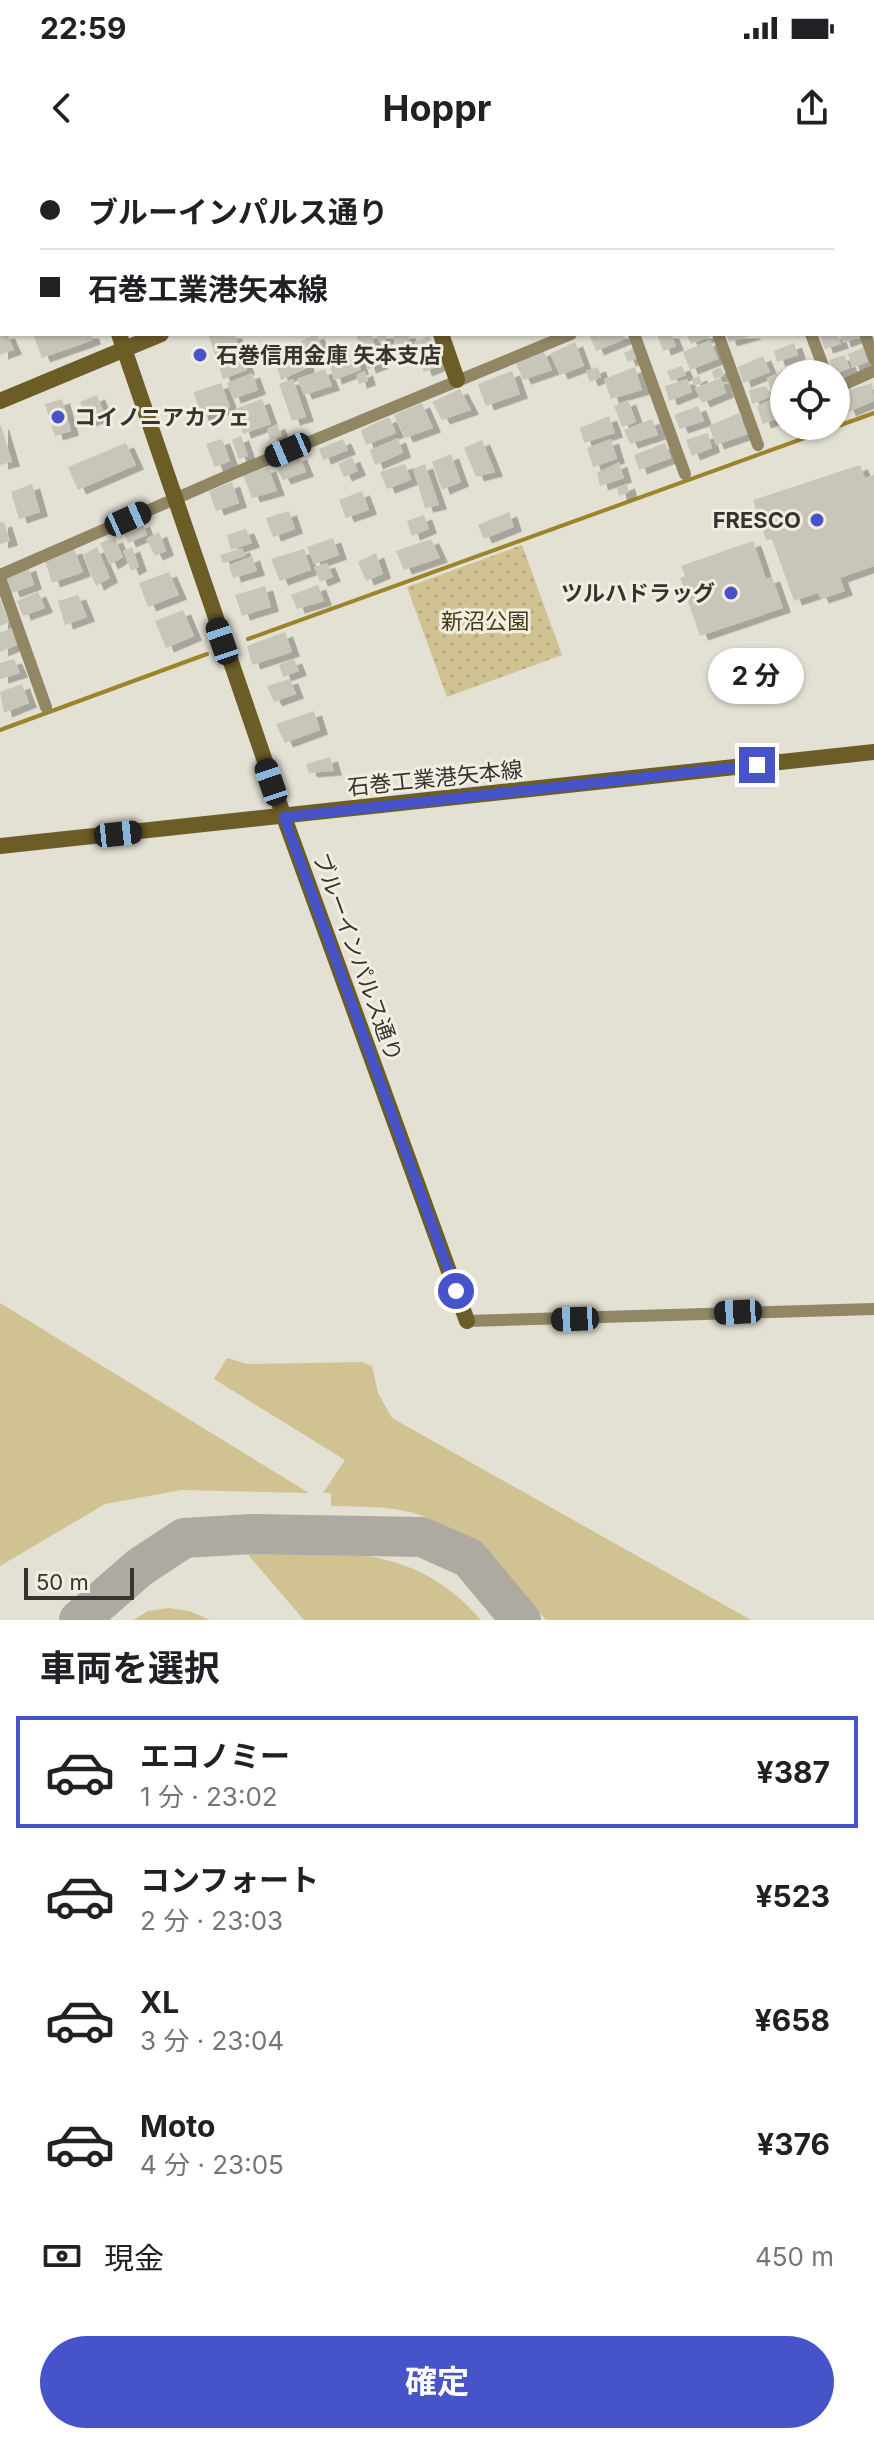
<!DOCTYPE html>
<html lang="ja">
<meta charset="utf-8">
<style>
body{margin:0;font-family:Inter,"Noto Sans JP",sans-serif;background:#f6f6f6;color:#202124;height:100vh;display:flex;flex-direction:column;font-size:30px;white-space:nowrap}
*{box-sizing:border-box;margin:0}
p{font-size:26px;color:#757577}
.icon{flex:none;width:44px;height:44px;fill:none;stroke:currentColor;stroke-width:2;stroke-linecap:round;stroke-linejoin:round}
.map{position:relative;height:1460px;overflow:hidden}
.side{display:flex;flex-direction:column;background:#fff;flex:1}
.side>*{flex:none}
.guide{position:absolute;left:0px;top:0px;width:874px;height:176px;box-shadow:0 2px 6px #0004;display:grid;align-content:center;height:176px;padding:0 40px;background:#fff}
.fabs{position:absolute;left:770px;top:200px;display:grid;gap:16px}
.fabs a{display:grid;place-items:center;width:80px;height:80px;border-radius:50%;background:#fff;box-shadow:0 2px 6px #0004;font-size:40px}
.scale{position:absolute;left:24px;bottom:20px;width:110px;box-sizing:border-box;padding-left:8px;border:4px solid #363430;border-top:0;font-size:22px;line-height:28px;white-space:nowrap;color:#363430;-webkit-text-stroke:6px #f1ede1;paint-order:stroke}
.end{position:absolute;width:36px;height:36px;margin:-18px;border:10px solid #4753c8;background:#fff;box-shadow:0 0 0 4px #fff}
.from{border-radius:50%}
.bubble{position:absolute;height:56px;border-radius:28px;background:#fff;box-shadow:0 2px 6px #0004;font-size:26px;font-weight:700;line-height:56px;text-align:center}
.car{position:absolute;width:24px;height:48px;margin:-24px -12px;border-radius:10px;box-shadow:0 0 6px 2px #0007;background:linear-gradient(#222 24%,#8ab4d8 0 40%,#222 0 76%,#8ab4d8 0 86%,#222 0)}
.guide b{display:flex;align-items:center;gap:28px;height:76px;font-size:30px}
.guide b+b{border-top:2px solid #e0e0e0}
.guide i{width:20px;height:20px;background:#202124}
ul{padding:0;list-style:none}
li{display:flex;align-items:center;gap:24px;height:112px;margin:0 16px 12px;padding:0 24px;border:4px solid transparent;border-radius:0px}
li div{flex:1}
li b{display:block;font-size:30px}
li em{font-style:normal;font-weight:700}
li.on{border-color:#4753c8}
li>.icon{width:72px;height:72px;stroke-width:1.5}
h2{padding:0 40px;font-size:36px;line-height:96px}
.pay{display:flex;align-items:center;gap:20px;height:88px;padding:0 40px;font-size:30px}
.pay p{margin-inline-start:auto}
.cta{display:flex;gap:16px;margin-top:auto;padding:16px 40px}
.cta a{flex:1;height:92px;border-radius:48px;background:#4753c8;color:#fff;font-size:32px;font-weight:700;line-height:92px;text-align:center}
.status{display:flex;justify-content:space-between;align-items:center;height:56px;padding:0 40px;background:#fff;direction:ltr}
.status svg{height:22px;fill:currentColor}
header{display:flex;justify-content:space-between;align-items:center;height:104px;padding:0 40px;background:#fff;font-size:36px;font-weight:700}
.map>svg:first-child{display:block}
</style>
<div class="status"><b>22:59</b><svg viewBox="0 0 49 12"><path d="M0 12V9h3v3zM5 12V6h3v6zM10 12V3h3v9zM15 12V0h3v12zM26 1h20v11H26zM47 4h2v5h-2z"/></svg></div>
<header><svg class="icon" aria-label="back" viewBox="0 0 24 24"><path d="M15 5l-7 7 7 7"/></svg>Hoppr<svg class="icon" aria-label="share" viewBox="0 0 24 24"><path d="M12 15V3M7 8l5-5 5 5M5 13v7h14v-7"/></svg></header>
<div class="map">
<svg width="874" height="1460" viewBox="0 0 874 1460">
<defs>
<pattern id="park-dots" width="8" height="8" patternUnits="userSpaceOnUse" patternTransform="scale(2)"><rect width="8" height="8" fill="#d1c291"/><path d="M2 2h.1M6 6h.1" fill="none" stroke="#b4a77d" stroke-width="1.8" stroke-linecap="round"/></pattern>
<filter id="shadow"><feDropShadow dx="8" dy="4.5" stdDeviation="0" flood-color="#0004"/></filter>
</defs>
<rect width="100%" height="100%" fill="#e3e0d4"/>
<!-- grass -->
<g fill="#d1c291">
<path d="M0 1143 309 1333 181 1330 105 1344 0 1406Z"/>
<path d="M227 1198 247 1204 362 1202 372 1206 378 1233 392 1258 751 1460H546C503 1410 463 1359 394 1349 374 1346 352 1347 331 1346V1333H323L345 1300 214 1219Z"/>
<path d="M244 1390C338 1392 415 1383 481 1460H304Z"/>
<path d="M169 1448 189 1451 210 1460H133L148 1451Z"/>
</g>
<!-- park -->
<path fill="url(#park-dots)" d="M522 385 562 495 447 537 407 427Z"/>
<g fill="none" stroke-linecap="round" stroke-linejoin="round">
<!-- stream -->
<g stroke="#9c8428" stroke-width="4">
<path d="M248 479 874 253"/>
<path d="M0 570 207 494"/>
</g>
<!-- taxiway -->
<path stroke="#aeaaa1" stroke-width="40" d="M79 1460 140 1407 184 1378 252 1374 422 1377 469 1398 521 1460"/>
</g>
<!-- building -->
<g fill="#c8c5b9" filter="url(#shadow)">
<path d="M7 174 14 190 0 195V175Z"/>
<path d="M33 174H91L93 180 42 198Z"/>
<path d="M208 174H234L247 210 223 219Z"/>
<path d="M316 174 323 189 306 195 301 181Z"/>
<path d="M356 174H371L381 204 368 209Z"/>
<path d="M376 174H386L387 179 379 182Z"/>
<path d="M393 174H408L410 180 397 186Z"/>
<path d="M589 174H623L625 179 596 191Z"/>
<path d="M657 174H671L676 186 663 191Z"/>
<path d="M686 174H717L691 184Z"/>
<path d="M726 174H753V175L729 182Z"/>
<path d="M837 174 841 184 825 189 820 175Z"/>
<path d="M840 174H858L860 177 843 183Z"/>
<path d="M429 176 441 205 424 212 414 182Z"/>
<path d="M710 180 718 199 690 210 683 192Z"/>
<path d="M575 182 584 206 560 215 550 194Z"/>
<path d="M299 183 307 208 281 220 273 194Z"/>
<path d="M794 183 798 195 777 202 774 191Z"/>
<path d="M865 187 870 201 852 208 848 194Z"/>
<path d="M634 188 637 198 628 202 624 193Z"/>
<path d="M543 190 552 210 523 220 516 203Z"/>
<path d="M844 195 850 208 834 214 829 200Z"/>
<path d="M763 196 770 212 743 223 738 207Z"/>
<path d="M357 198 361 210 334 220 330 206Z"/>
<path d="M794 204 798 214H784L783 228 778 213Z"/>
<path d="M682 206 686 215 671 221 667 211Z"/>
<path d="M598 207 601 217 590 222 586 211Z"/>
<path d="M635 207 642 230 611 239 604 219Z"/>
<path d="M721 207 724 216 714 219 712 211Z"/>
<path d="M325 209 332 226 304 235 297 219Z"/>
<path d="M365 211 368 221 359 224 356 215Z"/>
<path d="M512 211 520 234 486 246 478 224Z"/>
<path d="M252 213 258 230 233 239 227 223Z"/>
<path d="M776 214 782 229 772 233 767 218Z"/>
<path d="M699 216 702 223 694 226 692 219Z"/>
<path d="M721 218 726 233 702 243 695 228Z"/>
<path d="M293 219 306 257 292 261 279 224Z"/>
<path d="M687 219 692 232 669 241 665 226Z"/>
<path d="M221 223 230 247 201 258 194 232Z"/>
<path d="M872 223 874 241 848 252 840 233Z"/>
<path d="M766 226 771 237 752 244 749 230Z"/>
<path d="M460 229 471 250 442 260 432 242Z"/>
<path d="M97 235 105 255 88 262 80 242Z"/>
<path d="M781 235 784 256 763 264 757 246Z"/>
<path d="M62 239 71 271 55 276 45 244Z"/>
<path d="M262 239 271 264 243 274 235 249Z"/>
<path d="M628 240 636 262 622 267 614 246Z"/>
<path d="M422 243 433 268 405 278 394 255Z"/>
<path d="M698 246 704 261 680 269 674 255Z"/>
<path d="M739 253 748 274 716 285 709 266Z"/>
<path d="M609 256 615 273 584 283 580 268Z"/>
<path d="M389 257 396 273 366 285 361 270Z"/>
<path d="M652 259 658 275 630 284 624 270Z"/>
<path d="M277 264 282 276 270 280 267 269Z"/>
<path d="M1 265 12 302 0 305V266Z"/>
<path d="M708 273 712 288 692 296 686 280Z"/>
<path d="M241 276 248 296 239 299 232 280Z"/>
<path d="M398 278 403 293 375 305 370 290Z"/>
<path d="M222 279 230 301 215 307 206 284Z"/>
<path d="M343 279 348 290 323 300 319 289Z"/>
<path d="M611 279 617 299 593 307 587 288Z"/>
<path d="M482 280 495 312 476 317 464 288Z"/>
<path d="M126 283 136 305 78 330 68 307Z"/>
<path d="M665 283 671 298 639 310 634 295Z"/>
<path d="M451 294 461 322 442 330 432 302Z"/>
<path d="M299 295 306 312 283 320 275 305Z"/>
<path d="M352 297 358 311 344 317 338 304Z"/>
<path d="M619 302 624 318 600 326 597 313Z"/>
<path d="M405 304 411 320 387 329 380 312Z"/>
<path d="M425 304 439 345 425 348 413 309Z"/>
<path d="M860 305 865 318 874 315V406L840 418 845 431 821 439 818 433 794 441 772 379 766 380 753 340Z"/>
<path d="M268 307 277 331 252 338 243 315Z"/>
<path d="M232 322 239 343 216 351 209 331Z"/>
<path d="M32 324 40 352 19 359 11 332Z"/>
<path d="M627 324 629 332 619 336 617 328Z"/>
<path d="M362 331 369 350 346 358 339 340Z"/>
<path d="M289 351 295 369 273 377 266 358Z"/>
<path d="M509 352 514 367 484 379 478 365Z"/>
<path d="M424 355 429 369 412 376 407 361Z"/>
<path d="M4 362 10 381 0 384V363Z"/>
<path d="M142 362 147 375 128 383 123 371Z"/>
<path d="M246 369 252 383 231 390 227 375Z"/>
<path d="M159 372 166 391 155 396 146 379Z"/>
<path d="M115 378 123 397 110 405 100 383Z"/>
<path d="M333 378 339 395 314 404 307 387Z"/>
<path d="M431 379 440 398 404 410 396 391Z"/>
<path d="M753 381 766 419 772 417 783 448 700 476 680 418 685 416 681 406Z"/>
<path d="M97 387 110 418 96 426 83 395Z"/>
<path d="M132 387 139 407 131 411 123 391Z"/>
<path d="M242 388 245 396 223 403 220 395Z"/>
<path d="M74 389 83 412 52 423 45 401Z"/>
<path d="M304 389 311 410 280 421 271 399Z"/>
<path d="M376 393 383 414 366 421 358 402Z"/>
<path d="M252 396 257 411 233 418 229 405Z"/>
<path d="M327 403 333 417 320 422 314 407Z"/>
<path d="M28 406 34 425 12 433 5 416Z"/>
<path d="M169 412 179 435 148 447 139 423Z"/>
<path d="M318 425 324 441 297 449 291 435Z"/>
<path d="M265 426 271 447 242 456 235 435Z"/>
<path d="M38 432 45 448 23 456 17 441Z"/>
<path d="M78 435 87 457 65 465 58 441Z"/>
<path d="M0 439 9 462 0 466Z"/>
<path d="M183 450 194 476 166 488 155 461Z"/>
<path d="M11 468 17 485 0 492V473Z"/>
<path d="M285 472 292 492 252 505 247 486Z"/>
<path d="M14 499 20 513 0 519V503Z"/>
<path d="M294 499 299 511 283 517 279 505Z"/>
<path d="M290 519 296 534 274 542 267 526Z"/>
<path d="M22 524 29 543 4 553 0 532Z"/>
<path d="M314 551 320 570 285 583 276 564Z"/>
<path d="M330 597 334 611 309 613 306 604Z"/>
</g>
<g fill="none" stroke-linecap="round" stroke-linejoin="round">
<!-- street -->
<g stroke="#918765" stroke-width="12">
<path d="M872 46 874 45"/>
<path d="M634 174 685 314"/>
<path d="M718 174 758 285"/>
<path d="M811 174 826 214"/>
<path d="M865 174 874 199"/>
<path d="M836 228 874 211"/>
<path d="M0 415 232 314 571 174"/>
<path d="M0 418 46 547"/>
<path d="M467 1161 874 1149"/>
</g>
<!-- secondary -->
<g stroke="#6c5c26" stroke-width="16">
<path d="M56 0 57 2"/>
<path d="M381 0V2"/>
<path d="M569 2 573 0"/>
<path d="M119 174 284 657 467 1161"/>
<path d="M441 174 457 220"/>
<path d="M0 241 161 174"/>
<path d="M0 686 874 592"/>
</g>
<!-- highway -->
<g stroke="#30280c" stroke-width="22">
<path d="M145 2 150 0"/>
<path d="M0 69 2 68"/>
</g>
</g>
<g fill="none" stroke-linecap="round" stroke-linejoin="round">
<!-- route -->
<path stroke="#4753c8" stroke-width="10" d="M456 1131 284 657 757 605"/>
</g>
<!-- markers -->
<g fill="#4753c8" stroke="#f1ede1" stroke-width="3">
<circle cx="200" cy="195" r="8"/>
<circle cx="58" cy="257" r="8"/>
<circle cx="817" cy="360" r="8"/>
<circle cx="731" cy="433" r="8"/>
</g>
<g text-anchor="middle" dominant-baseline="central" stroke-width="6" stroke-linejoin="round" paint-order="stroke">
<!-- poi labels -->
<g font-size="22" font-weight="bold" fill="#363430" stroke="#f1ede1" text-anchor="start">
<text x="216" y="195">石巻信用金庫 矢本支店</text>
<text x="74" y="257">コイノニアカフェ</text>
<text x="801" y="360" text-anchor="end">FRESCO</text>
<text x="715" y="433" text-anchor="end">ツルハドラッグ</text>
</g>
<!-- park labels -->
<g font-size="22" fill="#463b15" stroke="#f1ede1">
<text x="485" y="461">新沼公園</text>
</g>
<!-- street labels -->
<g font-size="22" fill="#363430" stroke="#f1ede1">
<text transform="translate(435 618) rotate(-6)">石巻工業港矢本線</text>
<text transform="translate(358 797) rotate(70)">ブルーインパルス通り</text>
</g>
</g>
</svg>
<div class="fabs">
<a><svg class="icon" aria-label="locate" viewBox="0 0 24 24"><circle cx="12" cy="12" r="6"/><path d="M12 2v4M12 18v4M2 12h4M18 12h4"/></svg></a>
</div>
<div class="scale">50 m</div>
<i class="end from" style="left:456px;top:1131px"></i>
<i class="end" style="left:757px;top:605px"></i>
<div class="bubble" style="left:708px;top:488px;width:96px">2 分</div>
<i class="car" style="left:288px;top:290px;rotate:247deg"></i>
<i class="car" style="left:128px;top:359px;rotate:66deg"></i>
<i class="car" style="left:222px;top:481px;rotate:341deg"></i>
<i class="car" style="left:271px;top:622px;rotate:341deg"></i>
<i class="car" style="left:118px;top:674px;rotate:84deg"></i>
<i class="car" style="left:738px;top:1152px;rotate:267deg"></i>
<i class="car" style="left:575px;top:1159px;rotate:268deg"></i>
<div class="guide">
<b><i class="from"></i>ブルーインパルス通り</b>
<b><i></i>石巻工業港矢本線</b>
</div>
</div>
<section class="side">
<h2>車両を選択</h2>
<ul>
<li class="on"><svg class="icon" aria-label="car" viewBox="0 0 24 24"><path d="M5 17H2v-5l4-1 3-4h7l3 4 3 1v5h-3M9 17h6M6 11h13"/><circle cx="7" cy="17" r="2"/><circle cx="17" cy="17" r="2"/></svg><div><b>エコノミー</b><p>1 分 · 23:02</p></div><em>¥387</em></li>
<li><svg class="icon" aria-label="car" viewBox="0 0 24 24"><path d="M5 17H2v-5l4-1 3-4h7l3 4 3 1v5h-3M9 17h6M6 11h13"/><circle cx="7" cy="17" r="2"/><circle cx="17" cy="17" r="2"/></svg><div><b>コンフォート</b><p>2 分 · 23:03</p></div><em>¥523</em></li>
<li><svg class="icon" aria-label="car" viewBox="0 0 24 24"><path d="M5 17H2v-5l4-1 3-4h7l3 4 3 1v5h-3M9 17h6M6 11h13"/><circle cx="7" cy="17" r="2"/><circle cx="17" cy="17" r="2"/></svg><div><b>XL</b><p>3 分 · 23:04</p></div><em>¥658</em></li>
<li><svg class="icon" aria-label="car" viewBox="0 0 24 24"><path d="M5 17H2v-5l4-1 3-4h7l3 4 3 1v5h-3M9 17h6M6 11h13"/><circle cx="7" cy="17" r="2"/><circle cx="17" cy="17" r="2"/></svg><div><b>Moto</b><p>4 分 · 23:05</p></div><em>¥376</em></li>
</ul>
<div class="pay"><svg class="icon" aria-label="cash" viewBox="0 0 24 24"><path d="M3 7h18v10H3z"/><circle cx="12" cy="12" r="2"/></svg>現金<p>450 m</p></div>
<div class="cta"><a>確定</a></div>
</section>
